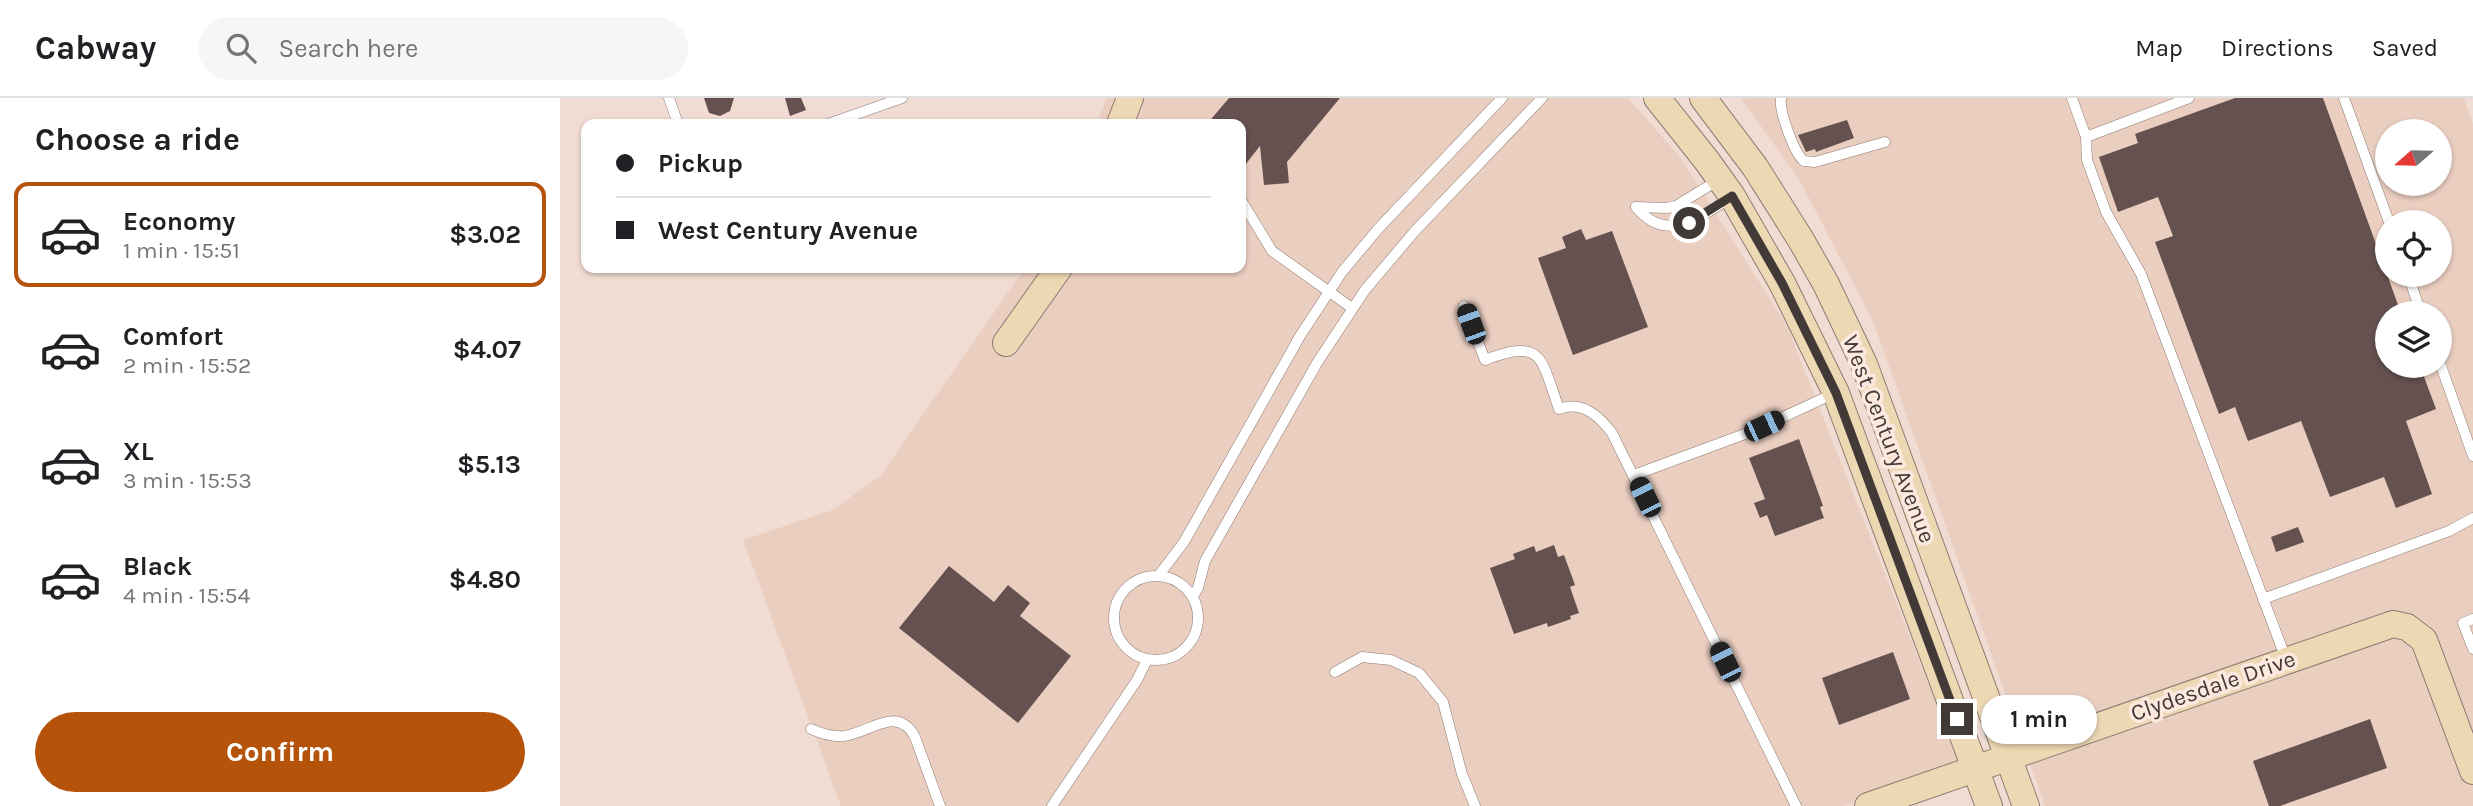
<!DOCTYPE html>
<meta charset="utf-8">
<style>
body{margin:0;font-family:Karla,sans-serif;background:#f6f6f6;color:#202124;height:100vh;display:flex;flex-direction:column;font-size:26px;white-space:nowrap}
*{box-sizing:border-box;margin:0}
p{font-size:23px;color:#757577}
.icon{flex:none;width:38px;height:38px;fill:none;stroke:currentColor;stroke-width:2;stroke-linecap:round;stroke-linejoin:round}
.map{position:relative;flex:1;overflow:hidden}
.drawer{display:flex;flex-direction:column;background:#fff;width:560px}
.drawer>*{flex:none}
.guide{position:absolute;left:21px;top:21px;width:665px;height:154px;border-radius:14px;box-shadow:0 2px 5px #0004;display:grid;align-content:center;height:154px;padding:0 35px;background:#fff}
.needle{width:46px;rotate:250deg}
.controls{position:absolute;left:1815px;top:21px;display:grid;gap:14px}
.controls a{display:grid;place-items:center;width:77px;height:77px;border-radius:50%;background:#fff;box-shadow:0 2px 5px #0004;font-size:35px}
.end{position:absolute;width:32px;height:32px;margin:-16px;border:9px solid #423a36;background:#fff;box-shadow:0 0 0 4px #fff}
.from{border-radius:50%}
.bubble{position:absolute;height:49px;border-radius:24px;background:#fff;box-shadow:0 2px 5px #0004;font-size:23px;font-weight:700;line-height:49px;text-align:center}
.car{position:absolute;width:21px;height:42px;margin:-21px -10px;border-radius:9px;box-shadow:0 0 5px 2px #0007;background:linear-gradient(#222 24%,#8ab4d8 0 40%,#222 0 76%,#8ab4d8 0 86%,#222 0)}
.guide b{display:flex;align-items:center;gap:24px;height:66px;font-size:26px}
.guide b+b{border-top:2px solid #e0e0e0}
.guide i{width:18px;height:18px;background:#202124}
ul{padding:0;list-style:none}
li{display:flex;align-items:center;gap:21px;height:105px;margin:0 14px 10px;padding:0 21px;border:4px solid transparent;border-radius:14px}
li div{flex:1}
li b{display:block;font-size:26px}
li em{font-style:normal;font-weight:700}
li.selected{border-color:#b45309}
li>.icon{width:63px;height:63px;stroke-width:1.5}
h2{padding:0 35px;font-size:32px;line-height:84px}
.button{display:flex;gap:14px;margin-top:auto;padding:14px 35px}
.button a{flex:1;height:80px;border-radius:42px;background:#b45309;color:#fff;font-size:28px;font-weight:700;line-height:80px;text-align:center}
header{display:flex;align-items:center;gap:42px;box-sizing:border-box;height:98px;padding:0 35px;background:#fff;border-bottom:2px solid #e0e0e0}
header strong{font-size:33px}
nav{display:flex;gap:38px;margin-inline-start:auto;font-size:24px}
.search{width:490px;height:63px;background:#f6f6f6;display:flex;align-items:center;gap:18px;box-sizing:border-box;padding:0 24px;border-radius:38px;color:#757577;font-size:26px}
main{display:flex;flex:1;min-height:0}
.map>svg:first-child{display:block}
</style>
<header>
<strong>Cabway</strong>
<div class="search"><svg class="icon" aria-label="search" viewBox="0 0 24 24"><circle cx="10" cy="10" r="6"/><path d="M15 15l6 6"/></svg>Search here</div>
<nav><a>Map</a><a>Directions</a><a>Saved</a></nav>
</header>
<main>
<section class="drawer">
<h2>Choose a ride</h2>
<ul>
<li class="selected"><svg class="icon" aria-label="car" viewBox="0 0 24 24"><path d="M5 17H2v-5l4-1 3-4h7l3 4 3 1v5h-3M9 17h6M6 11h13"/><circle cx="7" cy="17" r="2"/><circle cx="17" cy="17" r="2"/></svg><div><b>Economy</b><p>1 min · 15:51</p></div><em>$3.02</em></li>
<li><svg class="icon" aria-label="car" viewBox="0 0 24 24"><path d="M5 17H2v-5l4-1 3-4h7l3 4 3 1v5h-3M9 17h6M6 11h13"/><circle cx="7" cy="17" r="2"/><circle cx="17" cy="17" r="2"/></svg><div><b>Comfort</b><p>2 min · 15:52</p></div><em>$4.07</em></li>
<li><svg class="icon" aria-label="car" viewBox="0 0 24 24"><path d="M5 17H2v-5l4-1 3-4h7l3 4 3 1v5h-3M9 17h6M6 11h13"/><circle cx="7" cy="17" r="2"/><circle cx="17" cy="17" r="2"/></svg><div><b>XL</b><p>3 min · 15:53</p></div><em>$5.13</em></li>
<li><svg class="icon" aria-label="car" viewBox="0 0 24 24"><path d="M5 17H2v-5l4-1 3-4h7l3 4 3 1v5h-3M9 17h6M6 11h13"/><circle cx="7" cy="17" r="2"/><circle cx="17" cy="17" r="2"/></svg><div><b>Black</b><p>4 min · 15:54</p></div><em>$4.80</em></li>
</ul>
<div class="button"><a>Confirm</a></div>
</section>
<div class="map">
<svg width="1913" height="708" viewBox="0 0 1913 708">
<rect width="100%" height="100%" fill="#f0dcd2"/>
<!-- built -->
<g fill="#eacec0" fill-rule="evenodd">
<path d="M547 0H1068L1121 60 1227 228 1400 666 1284 708H281L183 442 273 412 321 377 465 170H681V26H536Z"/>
<path d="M1181 0H1904L1913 26V708H1485L1313 223 1240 83ZM1827 33H1880V86H1827ZM1827 124H1880V177H1827ZM1827 215H1880V268H1827Z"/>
</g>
<!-- building -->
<g fill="#65514f">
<path d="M144 0H174L170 13 160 18 149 15Z"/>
<path d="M225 0H241L246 12 230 18Z"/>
<path d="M669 0H780L727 64 729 85 704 87 700 48 681 72V26H647Z"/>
<path d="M1675 0H1763L1841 215H1827V268H1860L1876 311 1846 323 1872 396 1836 410 1824 379 1770 399 1741 323 1688 343 1675 309 1659 316 1595 144 1613 138 1598 99 1558 114 1539 59 1578 45 1575 36Z"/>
<path d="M1287 22 1294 40 1256 54 1255 51 1246 54 1238 37Z"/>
<path d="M1021 131 1026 142 1052 133 1088 229 1013 257 978 160 1006 150 1002 139Z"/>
<path d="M1239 341 1263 408 1260 409 1264 420 1215 438 1207 417 1200 420 1194 405 1205 401 1189 360Z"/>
<path d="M1738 429 1744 444 1716 454 1711 439Z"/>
<path d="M994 447 998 459 1004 457 1015 487 1010 489 1019 515 1010 518 1011 521 988 529 987 525 954 536 930 470 955 461 953 456 974 448 976 454Z"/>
<path d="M389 468 434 504 448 487 470 505 460 518 511 558 458 625 339 530Z"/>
<path d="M1333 554 1350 601 1279 627 1262 580Z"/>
<path d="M1810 621 1827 670 1720 708H1709L1693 663Z"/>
</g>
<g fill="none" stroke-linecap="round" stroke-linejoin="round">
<!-- lane casing -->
<g stroke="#8d7b72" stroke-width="11">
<g id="lane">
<path d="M109 0 118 26"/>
<path d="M1221 0C1219 13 1234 55 1244 63L1255 64 1325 44"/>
<path d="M1512 0 1526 39 1527 62 1546 114 1581 176 1726 561"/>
<path d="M1784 0 1829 124"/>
<path d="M268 26 342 0"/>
<path d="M1526 39 1629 0"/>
<path d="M681 102 712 153 792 210"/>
<path d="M1076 109C1106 146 1139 120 1170 100"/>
<path d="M1076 109 1107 110 1116 108 1160 81"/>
<path d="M1848 177 1861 215"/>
<path d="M904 208 925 262C984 239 981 261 999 311 1022 302 1039 318 1052 335L1236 708"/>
<path d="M1880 265 1913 358"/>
<path d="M1074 377 1193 333 1275 295"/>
<path d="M599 477 624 444 740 238 782 174 818 131 942 0"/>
<circle cx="596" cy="520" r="42"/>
<path d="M633 498 638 490 645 463 757 265 805 192 855 133 982 0"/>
<path d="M1703 501 1889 433 1913 420"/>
<path d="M1913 521 1903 525 1913 551"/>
<path d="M775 574 802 559 831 562 859 575 883 604 902 676 915 708"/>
<path d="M251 631C262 636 272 639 284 638 310 635 337 606 355 639L380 708"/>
<path d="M492 708 577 582 587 562"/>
</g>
</g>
<!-- secondary casing -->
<g stroke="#8d7b72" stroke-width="28">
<g id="secondary">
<path d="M1097 0 1147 63 1172 98 1222 185 1276 295 1429 708"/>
<path d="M1143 0 1195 69 1241 142 1266 186 1304 266 1466 708"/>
<path d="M560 26 570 0"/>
<path d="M446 245 499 170"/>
<path d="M1308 708 1833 526 1847 529 1864 542 1913 673"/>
</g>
</g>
<!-- lane -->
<use href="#lane" stroke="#fff" stroke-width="10"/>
<!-- secondary -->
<use href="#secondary" stroke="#edd8b4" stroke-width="26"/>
</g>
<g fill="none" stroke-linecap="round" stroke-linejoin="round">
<!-- route -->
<path stroke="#423a36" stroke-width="9" d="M1129 125 1172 98 1222 185 1276 295 1397 621"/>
</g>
<g text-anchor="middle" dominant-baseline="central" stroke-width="7" stroke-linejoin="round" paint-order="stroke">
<!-- street labels -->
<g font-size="23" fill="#423a36" stroke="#fde9df">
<text transform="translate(1329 341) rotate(69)">West Century Avenue</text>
<text transform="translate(1653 588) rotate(-19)">Clydesdale Drive</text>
</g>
</g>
</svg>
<div class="controls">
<a><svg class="needle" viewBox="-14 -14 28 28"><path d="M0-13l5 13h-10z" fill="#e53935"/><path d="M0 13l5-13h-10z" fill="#757577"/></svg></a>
<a><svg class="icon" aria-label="locate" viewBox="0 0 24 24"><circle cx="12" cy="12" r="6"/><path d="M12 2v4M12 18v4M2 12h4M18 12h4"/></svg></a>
<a><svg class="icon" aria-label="layers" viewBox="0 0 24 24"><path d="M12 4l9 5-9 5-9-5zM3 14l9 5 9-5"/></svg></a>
</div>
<i class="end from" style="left:1129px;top:125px"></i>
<i class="end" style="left:1397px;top:621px"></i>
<div class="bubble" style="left:1421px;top:597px;width:116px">1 min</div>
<i class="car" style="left:911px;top:226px;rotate:340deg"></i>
<i class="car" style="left:1204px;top:328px;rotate:65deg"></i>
<i class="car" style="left:1085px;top:399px;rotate:334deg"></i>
<i class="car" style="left:1165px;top:564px;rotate:334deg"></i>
<div class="guide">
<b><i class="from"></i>Pickup</b>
<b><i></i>West Century Avenue</b>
</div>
</div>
</main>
